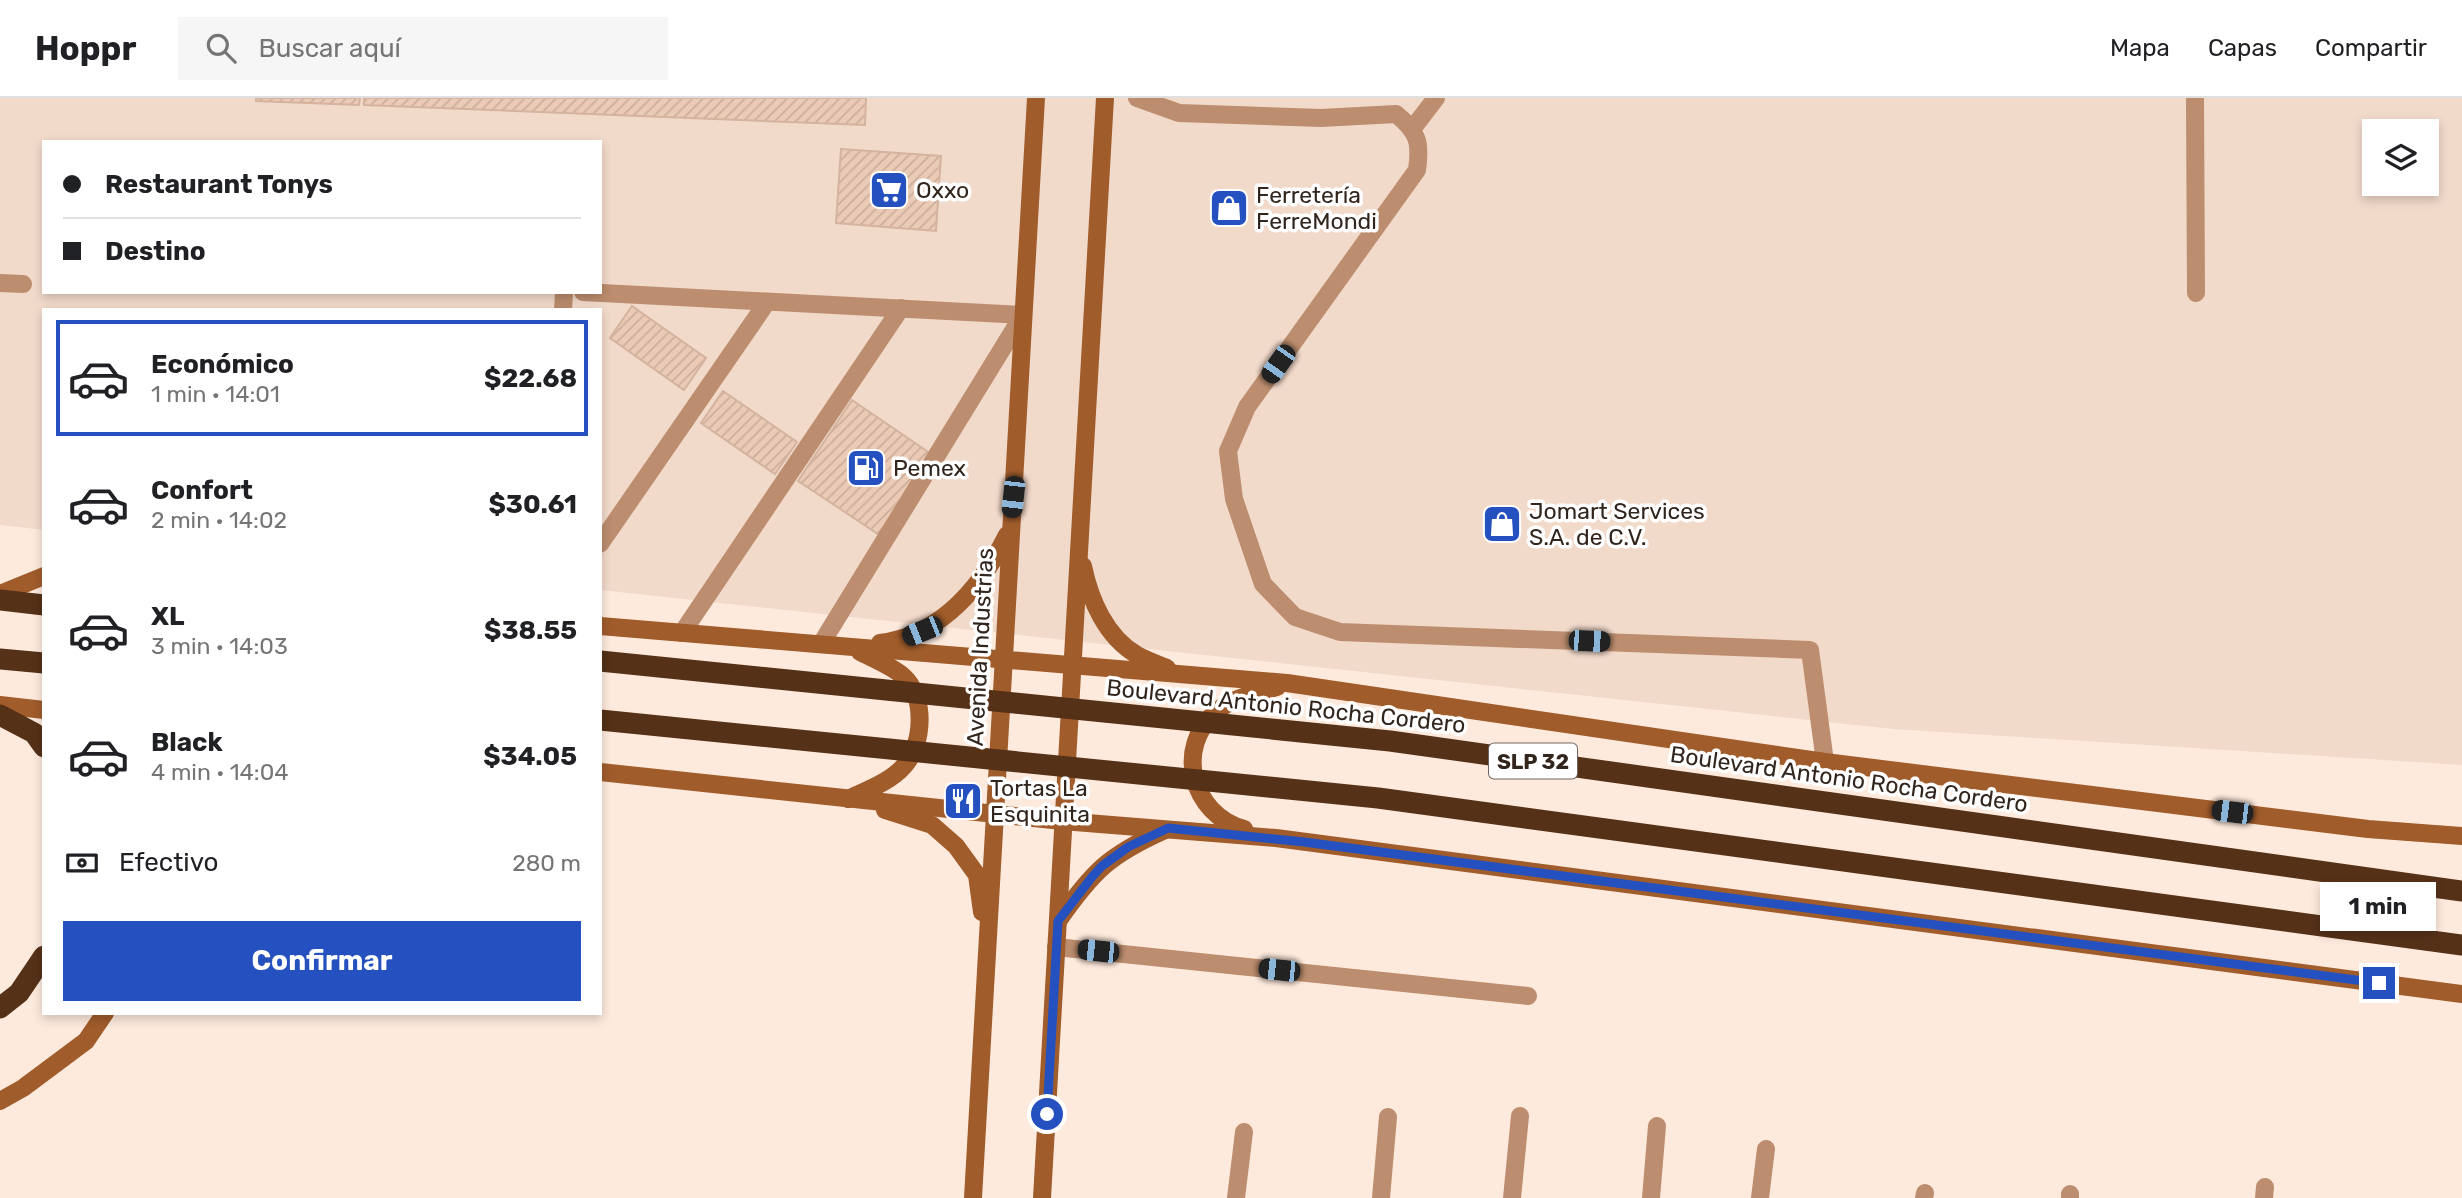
<!DOCTYPE html>
<html lang="es">
<meta charset="utf-8">
<style>
body{margin:0;font-family:Rubik,sans-serif;background:#f6f6f6;color:#202124;height:100vh;display:flex;flex-direction:column;font-size:26px;white-space:nowrap}
*{box-sizing:border-box;margin:0}
p{font-size:23px;color:#757577}
.icon{flex:none;width:38px;height:38px;fill:none;stroke:currentColor;stroke-width:2;stroke-linecap:round;stroke-linejoin:round}
.map{position:relative;flex:1;overflow:hidden}
.sheet{position:absolute;left:42px;top:210px;width:560px;height:707px;display:flex;flex-direction:column;background:#fff;border-radius:0px;box-shadow:0 4px 10px #0003}
.sheet>*{flex:none}
.banner{position:absolute;left:42px;top:42px;width:560px;height:154px;border-radius:0px;box-shadow:0 4px 10px #0003;display:grid;align-content:center;height:154px;padding:0 21px;background:#fff}
.controls{position:absolute;left:2362px;top:21px;display:grid;gap:14px}
.controls a{display:grid;place-items:center;width:77px;height:77px;border-radius:0px;background:#fff;box-shadow:0 4px 10px #0003;font-size:35px}
.end{position:absolute;width:32px;height:32px;margin:-16px;border:9px solid #2451bf;background:#fff;box-shadow:0 0 0 4px #fff}
.from{border-radius:50%}
.bubble{position:absolute;height:49px;border-radius:0px;background:#fff;box-shadow:0 4px 10px #0003;font-size:23px;font-weight:700;line-height:49px;text-align:center}
.car{position:absolute;width:21px;height:42px;margin:-21px -10px;border-radius:9px;box-shadow:0 0 5px 2px #0007;background:linear-gradient(#222 24%,#8ab4d8 0 40%,#222 0 76%,#8ab4d8 0 86%,#222 0)}
.banner b{display:flex;align-items:center;gap:24px;height:66px;font-size:26px}
.banner b+b{border-top:2px solid #e0e0e0}
.banner i{width:18px;height:18px;background:#202124}
ul{padding:12px 0 0;list-style:none}
li{display:flex;align-items:center;gap:21px;height:116px;margin:0 14px 10px;padding:0 7px;border:4px solid transparent;border-radius:0px}
li div{flex:1}
li b{display:block;font-size:26px}
li em{font-style:normal;font-weight:700}
li.on{border-color:#2451bf}
li>.icon{width:63px;height:63px;stroke-width:1.5}
.pay{display:flex;align-items:center;gap:18px;height:77px;padding:0 21px;font-size:26px}
.pay p{margin-inline-start:auto}
.cta{display:flex;gap:14px;margin-top:auto;padding:14px 21px}
.cta a{flex:1;height:80px;border-radius:0px;background:#2451bf;color:#fff;font-size:28px;font-weight:700;line-height:80px;text-align:center}
header{display:flex;align-items:center;gap:42px;box-sizing:border-box;height:98px;padding:0 35px;background:#fff;border-bottom:2px solid #e0e0e0}
header strong{font-size:33px}
nav{display:flex;gap:38px;margin-inline-start:auto;font-size:24px}
.search{width:490px;height:63px;background:#f6f6f6;display:flex;align-items:center;gap:18px;box-sizing:border-box;padding:0 24px;border-radius:0px;color:#757577;font-size:26px}
.map>svg:first-child{display:block}
</style>
<header>
<strong>Hoppr</strong>
<div class="search"><svg class="icon" aria-label="search" viewBox="0 0 24 24"><circle cx="10" cy="10" r="6"/><path d="M15 15l6 6"/></svg>Buscar aquí</div>
<nav><a>Mapa</a><a>Capas</a><a>Compartir</a></nav>
</header>
<div class="map">
<svg width="2462" height="1100" viewBox="0 0 2462 1100">
<defs>
<pattern id="building-hatch" width="6" height="6" patternUnits="userSpaceOnUse" patternTransform="scale(1.75)"><rect width="6" height="6" fill="#eccbb6"/><path d="M-1 1l2-2M0 6l6-6M5 7l2-2" fill="none" stroke="#cbae9c"/></pattern>
</defs>
<rect width="100%" height="100%" fill="#feeadd"/>
<!-- built -->
<path fill="#f2dacb" fill-rule="evenodd" d="M0 0H2462V667L1893 631 600 492V212H44V432L0 427ZM2375 33H2427V86H2375ZM44 44H600V194H44Z"/>
<!-- building -->
<g fill="url(#building-hatch)" stroke="#d4b39f" stroke-width="2">
<path d="M256 0H360L359 7 256 3Z"/>
<path d="M364 0H866L865 27 364 7Z"/>
<path d="M841 51 941 58 936 133 836 125Z"/>
<path d="M632 208 706 260 684 292 610 240Z"/>
<path d="M723 293 797 344 775 376 701 325Z"/>
<path d="M852 302 934 358 881 438 798 383Z"/>
</g>
<g fill="none" stroke-linecap="round" stroke-linejoin="round">
<!-- lane -->
<g stroke="#bc8d6e" stroke-width="18">
<path d="M1137 0 1179 15 1321 20 1396 16C1418 34 1421 44 1417 72L1247 309 1228 353 1234 401 1263 486 1295 519 1340 534 1810 552 1825 664"/>
<path d="M2195 0 2196 195"/>
<path d="M1413 30 1436 0"/>
<path d="M0 185 23 186"/>
<path d="M583 194 1023 217 821 546"/>
<path d="M563 212 564 194"/>
<path d="M600 446 767 204"/>
<path d="M682 535 901 210"/>
<path d="M1056 849 1528 898"/>
</g>
<!-- street -->
<g stroke="#bc8d6e" stroke-width="18">
<path d="M1236 1100 1244 1034"/>
<path d="M1381 1100 1388 1019"/>
<path d="M1512 1100 1520 1018"/>
<path d="M1651 1100 1657 1028"/>
<path d="M1760 1100 1766 1051"/>
<path d="M1924 1100 1925 1095"/>
<path d="M2070 1100V1096"/>
<path d="M2264 1100 2265 1089"/>
</g>
<!-- secondary -->
<g stroke="#a05c2b" stroke-width="18">
<path d="M1083 468C1090 502 1106 539 1137 557 1146 562 1157 566 1167 570"/>
<path d="M0 496 44 478"/>
<path d="M600 528 1287 585 1825 664 2368 731 2462 738"/>
<path d="M880 545C942 537 981 489 1007 437"/>
<path d="M0 607 44 612"/>
<path d="M600 674 1062 723 1276 740 2462 896"/>
<path d="M848 701C867 692 890 684 904 668 924 646 926 598 903 578 891 568 874 561 860 554"/>
<path d="M885 712 932 727 956 748 977 777 982 814"/>
<path d="M1244 731C1191 716 1174 649 1217 613 1233 599 1258 595 1277 589"/>
<path d="M1058 823C1093 773 1109 757 1165 732"/>
<path d="M0 1003 23 990 86 943 105 915"/>
<path d="M973 1100 1036 0"/>
<path d="M1042 1100 1105 0"/>
</g>
<!-- highway -->
<g stroke="#553118" stroke-width="21">
<path d="M0 502 44 507"/>
<path d="M0 561 44 565"/>
<path d="M0 617 34 635 44 649"/>
<path d="M0 910 19 895 44 858"/>
</g>
<!-- highway-bridge -->
<g stroke="#553118" stroke-width="21">
<path d="M600 563 1390 643 2462 793"/>
<path d="M600 622 1378 700 2462 847"/>
</g>
</g>
<g fill="none" stroke-linecap="round" stroke-linejoin="round">
<!-- route -->
<path stroke="#2451bf" stroke-width="9" d="M1047 1016 1058 823 1092 779 1102 768 1128 749 1168 730 1304 744 2379 885"/>
</g>
<!-- icons -->
<defs>
<g id="supermarket-square" transform="scale(2.0125)"><rect x="-9" y="-9" width="18" height="18" rx="4" fill="#2451bf" stroke="#fff"/><path d="M-6-5.5h2.5l.6 2H6L4.5 2H-2.5L-4.4-4H-6ZM-1.5 3.2a1.3 1.3 0 1 0 .1 0ZM3 3.2a1.3 1.3 0 1 0 .1 0Z" fill="#fff"/></g>
<g id="shop-square" transform="scale(2.0125)"><rect x="-9" y="-9" width="18" height="18" rx="4" fill="#2451bf" stroke="#fff"/><path d="M-5-2.5h2.3a2.7 3.5 0 0 1 5.4 0H5L5.5 6h-11ZM-1.5-2.5h3a1.5 2.3 0 0 0-3 0Z" fill="#fff"/></g>
<g id="fuel-square" transform="scale(2.0125)"><rect x="-9" y="-9" width="18" height="18" rx="4" fill="#2451bf" stroke="#fff"/><path d="M-5.5-6h7V0h2V4h1.3V-2.5L3-4.5l.8-.8L6-3V5H2.5V1h-1V6h-7ZM-4.2-4.7v3.2H.2V-4.7Z" fill="#fff"/></g>
<g id="restaurant-square" transform="scale(2.0125)"><rect x="-9" y="-9" width="18" height="18" rx="4" fill="#2451bf" stroke="#fff"/><path d="M-5-6h1v4h1v-4h1v4h1v-4h1v5L-1.5 .5V6h-2V.5L-5-1ZM5-6V6H3V1.5H1.5Q1.5-4 5-6Z" fill="#fff"/></g>
</defs>
<g fill-rule="evenodd">
<use href="#supermarket-square" x="889" y="92"/>
<use href="#shop-square" x="1229" y="110"/>
<use href="#fuel-square" x="866" y="370"/>
<use href="#shop-square" x="1502" y="426"/>
<use href="#restaurant-square" x="963" y="703"/>
</g>
<g text-anchor="middle" dominant-baseline="central" stroke-width="7" stroke-linejoin="round" paint-order="stroke">
<!-- shield labels -->
<rect fill="#fff" stroke="#706661" stroke-width="2" x="1489" y="645.5" width="88" height="35" rx="5"/>
<g font-size="21" font-weight="bold" fill="#32251d">
<text x="1533" y="663">SLP 32</text>
</g>
<!-- poi labels -->
<g font-size="23" fill="#32251d" stroke="#fff" text-anchor="start">
<text x="916" y="92">Oxxo</text>
<text x="1256" y="97">Ferretería<tspan x="1256" dy="26">FerreMondi</tspan></text>
<text x="893" y="370">Pemex</text>
<text x="1529" y="413">Jomart Services<tspan x="1529" dy="26">S.A. de C.V.</tspan></text>
<text x="990" y="690">Tortas La<tspan x="990" dy="26">Esquinita</tspan></text>
</g>
<!-- street labels -->
<g font-size="23" fill="#32251d" stroke="#fff">
<text transform="translate(980 549) rotate(-87)">Avenida Industrias</text>
<text transform="translate(1286 608) rotate(6)">Boulevard Antonio Rocha Cordero</text>
<text transform="translate(1849 681) rotate(8)">Boulevard Antonio Rocha Cordero</text>
</g>
</g>
</svg>
<div class="controls">
<a><svg class="icon" aria-label="layers" viewBox="0 0 24 24"><path d="M12 4l9 5-9 5-9-5zM3 14l9 5 9-5"/></svg></a>
</div>
<i class="end from" style="left:1047px;top:1016px"></i>
<i class="end" style="left:2379px;top:885px"></i>
<div class="bubble" style="left:2320px;top:784px;width:116px">1 min</div>
<i class="car" style="left:1278px;top:266px;rotate:215deg"></i>
<i class="car" style="left:1013px;top:399px;rotate:186deg"></i>
<i class="car" style="left:922px;top:533px;rotate:248deg"></i>
<i class="car" style="left:1589px;top:543px;rotate:92deg"></i>
<i class="car" style="left:2232px;top:714px;rotate:277deg"></i>
<i class="car" style="left:1098px;top:853px;rotate:276deg"></i>
<i class="car" style="left:1279px;top:872px;rotate:276deg"></i>
<div class="banner">
<b><i class="from"></i>Restaurant Tonys</b>
<b><i></i>Destino</b>
</div>
<section class="sheet">
<ul>
<li class="on"><svg class="icon" aria-label="car" viewBox="0 0 24 24"><path d="M5 17H2v-5l4-1 3-4h7l3 4 3 1v5h-3M9 17h6M6 11h13"/><circle cx="7" cy="17" r="2"/><circle cx="17" cy="17" r="2"/></svg><div><b>Económico</b><p>1 min · 14:01</p></div><em>$22.68</em></li>
<li><svg class="icon" aria-label="car" viewBox="0 0 24 24"><path d="M5 17H2v-5l4-1 3-4h7l3 4 3 1v5h-3M9 17h6M6 11h13"/><circle cx="7" cy="17" r="2"/><circle cx="17" cy="17" r="2"/></svg><div><b>Confort</b><p>2 min · 14:02</p></div><em>$30.61</em></li>
<li><svg class="icon" aria-label="car" viewBox="0 0 24 24"><path d="M5 17H2v-5l4-1 3-4h7l3 4 3 1v5h-3M9 17h6M6 11h13"/><circle cx="7" cy="17" r="2"/><circle cx="17" cy="17" r="2"/></svg><div><b>XL</b><p>3 min · 14:03</p></div><em>$38.55</em></li>
<li><svg class="icon" aria-label="car" viewBox="0 0 24 24"><path d="M5 17H2v-5l4-1 3-4h7l3 4 3 1v5h-3M9 17h6M6 11h13"/><circle cx="7" cy="17" r="2"/><circle cx="17" cy="17" r="2"/></svg><div><b>Black</b><p>4 min · 14:04</p></div><em>$34.05</em></li>
</ul>
<div class="pay"><svg class="icon" aria-label="cash" viewBox="0 0 24 24"><path d="M3 7h18v10H3z"/><circle cx="12" cy="12" r="2"/></svg>Efectivo<p>280 m</p></div>
<div class="cta"><a>Confirmar</a></div>
</section>
</div>
